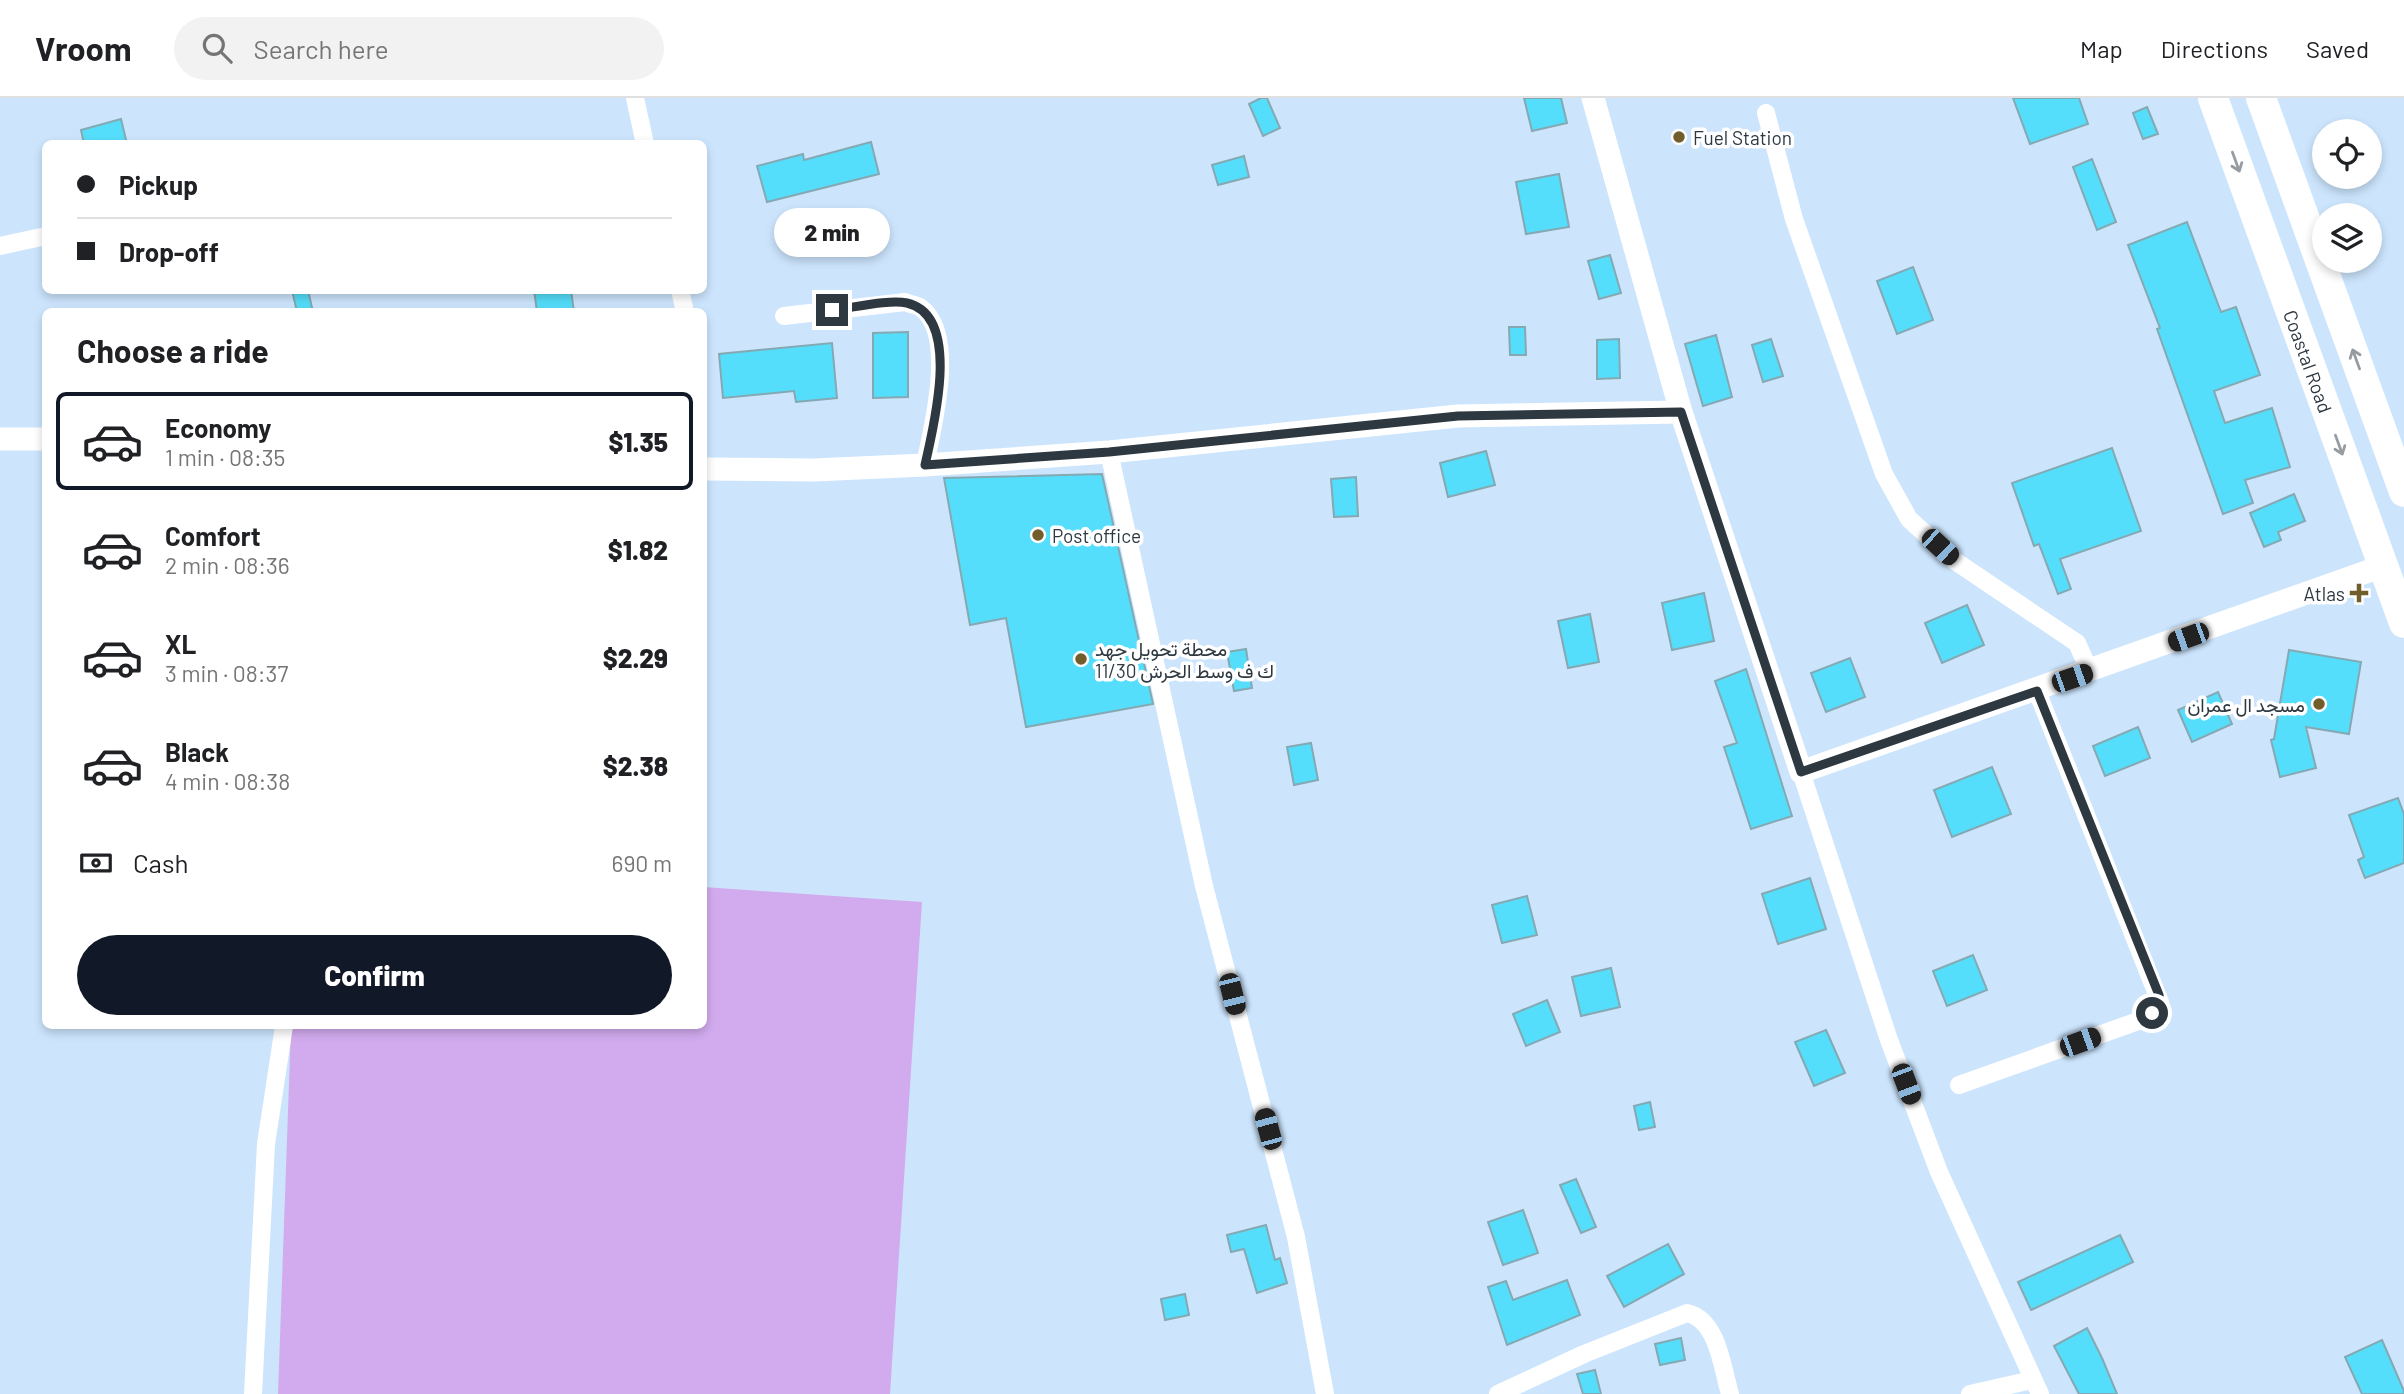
<!DOCTYPE html>
<meta charset="utf-8">
<style>
body{margin:0;font-family:Barlow,Vazirmatn,sans-serif;background:#f2f2f2;color:#202124;height:100vh;display:flex;flex-direction:column;font-size:26px;white-space:nowrap}
*{box-sizing:border-box;margin:0}
p{font-size:23px;color:#757577}
.icon{flex:none;width:38px;height:38px;fill:none;stroke:currentColor;stroke-width:2;stroke-linecap:round;stroke-linejoin:round}
.map{position:relative;flex:1;overflow:hidden}
.details{position:absolute;left:42px;top:210px;width:665px;height:721px;display:flex;flex-direction:column;background:#fff;border-radius:10px;box-shadow:0 4px 10px #0003}
.details>*{flex:none}
.top-card{position:absolute;left:42px;top:42px;width:665px;height:154px;border-radius:10px;box-shadow:0 4px 10px #0003;display:grid;align-content:center;height:154px;padding:0 35px;background:#fff}
.controls{position:absolute;left:2312px;top:21px;display:grid;gap:14px}
.controls a{display:grid;place-items:center;width:70px;height:70px;border-radius:50%;background:#fff;box-shadow:0 4px 10px #0003;font-size:35px}
.end{position:absolute;width:32px;height:32px;margin:-16px;border:9px solid #2e3841;background:#fff;box-shadow:0 0 0 4px #fff}
.from{border-radius:50%}
.bubble{position:absolute;height:49px;border-radius:24px;background:#fff;box-shadow:0 4px 10px #0003;font-size:23px;font-weight:800;line-height:49px;text-align:center}
.car{position:absolute;width:21px;height:42px;margin:-21px -10px;border-radius:9px;box-shadow:0 0 5px 2px #0007;background:linear-gradient(#222 24%,#8ab4d8 0 40%,#222 0 76%,#8ab4d8 0 86%,#222 0)}
.top-card b{display:flex;align-items:center;gap:24px;height:66px;font-size:26px}
.top-card b+b{border-top:2px solid #e0e0e0}
.top-card i{width:18px;height:18px;background:#202124}
ul{padding:0;list-style:none}
li{display:flex;align-items:center;gap:21px;height:98px;margin:0 14px 10px;padding:0 21px;border:4px solid transparent;border-radius:10px}
li div{flex:1}
li b{display:block;font-size:26px}
li em{font-style:normal;font-weight:800}
li.selected{border-color:#111827}
li>.icon{width:63px;height:63px;stroke-width:1.5}
h2{padding:0 35px;font-size:32px;line-height:84px}
.pay{display:flex;align-items:center;gap:18px;height:77px;padding:0 35px;font-size:26px}
.pay p{margin-inline-start:auto}
.primary-button{display:flex;gap:14px;margin-top:auto;padding:14px 35px}
.primary-button a{flex:1;height:80px;border-radius:42px;background:#111827;color:#fff;font-size:28px;font-weight:800;line-height:80px;text-align:center}
header{display:flex;align-items:center;gap:42px;box-sizing:border-box;height:98px;padding:0 35px;background:#fff;border-bottom:2px solid #e0e0e0}
header strong{font-size:33px}
nav{display:flex;gap:38px;margin-inline-start:auto;font-size:24px}
.search{width:490px;height:63px;background:#f2f2f2;display:flex;align-items:center;gap:18px;box-sizing:border-box;padding:0 24px;border-radius:38px;color:#757577;font-size:26px}
.map>svg:first-child{display:block}
</style>
<header>
<strong>Vroom</strong>
<div class="search"><svg class="icon" aria-label="search" viewBox="0 0 24 24"><circle cx="10" cy="10" r="6"/><path d="M15 15l6 6"/></svg>Search here</div>
<nav><a>Map</a><a>Directions</a><a>Saved</a></nav>
</header>
<div class="map">
<svg width="2404" height="1296" viewBox="0 0 2404 1296">
<rect width="100%" height="100%" fill="#cce5fd"/>
<!-- green -->
<path fill="#d2abee" d="M704 789 922 804 890 1296H278L291 928H704Z"/>
<!-- building -->
<g fill="#55defb" stroke="#84a9b2" stroke-width="2">
<path d="M1261 0H1267L1280 30 1263 38 1249 6Z"/>
<path d="M1524 0H1561L1567 25 1532 33Z"/>
<path d="M2013 0H2079L2088 26 2030 46Z"/>
<path d="M2147 9 2158 36 2143 41 2133 15Z"/>
<path d="M121 21 127 46H84L81 32Z"/>
<path d="M871 44 879 76 767 104 757 68 803 56 804 62Z"/>
<path d="M1244 58 1249 79 1218 87 1212 67Z"/>
<path d="M2092 61 2116 124 2097 132 2073 69Z"/>
<path d="M1559 76 1569 129 1526 136 1516 84Z"/>
<path d="M2187 124 2221 214 2236 209 2260 277 2214 293 2225 325 2272 310 2290 369 2245 382 2253 405 2223 416 2157 231 2160 230 2128 147Z"/>
<path d="M1610 157 1621 195 1599 201 1588 163Z"/>
<path d="M1913 169 1933 222 1897 236 1877 183Z"/>
<path d="M292 192H308L313 214H297Z"/>
<path d="M534 192H571L574 214H537Z"/>
<path d="M1509 229H1525L1526 257H1510Z"/>
<path d="M908 234V299L873 300V235Z"/>
<path d="M1716 237 1732 299 1703 308 1685 246Z"/>
<path d="M1619 241 1620 280 1597 281V242Z"/>
<path d="M1771 241 1783 278 1763 284 1752 247Z"/>
<path d="M832 245 837 300 796 304 794 293 723 300 719 256Z"/>
<path d="M2112 350 2141 433 2060 461 2071 491 2058 496 2039 446 2034 448 2012 385Z"/>
<path d="M1486 353 1495 387 1448 399 1440 365Z"/>
<path d="M1102 376 1153 606 1026 629 1006 520 970 527 944 380Z"/>
<path d="M1356 379 1358 418 1334 419 1331 381Z"/>
<path d="M2294 396 2305 423 2278 434 2281 442 2264 449 2250 415Z"/>
<path d="M1704 495 1714 543 1672 552 1662 505Z"/>
<path d="M1967 507 1984 547 1942 565 1925 525Z"/>
<path d="M1590 516 1599 564 1568 570 1558 523Z"/>
<path d="M1246 551 1252 590 1234 593 1227 554Z"/>
<path d="M2289 552 2361 564 2349 636 2306 629 2316 670 2280 679 2271 642 2274 641Z"/>
<path d="M1850 560 1865 599 1826 614 1811 575Z"/>
<path d="M1746 571 1792 718 1751 731 1724 649 1737 645 1715 583Z"/>
<path d="M2218 594 2232 626 2192 644 2178 612Z"/>
<path d="M2138 629 2150 660 2105 678 2093 648Z"/>
<path d="M1311 645 1318 682 1294 687 1287 649Z"/>
<path d="M1992 669 2011 716 1952 739 1934 692Z"/>
<path d="M2398 700 2404 716V765L2365 780 2358 762 2364 759 2349 717Z"/>
<path d="M1810 780 1826 831 1778 846 1762 796Z"/>
<path d="M1527 798 1537 837 1502 845 1492 807Z"/>
<path d="M1973 857 1987 892 1947 908 1933 873Z"/>
<path d="M1611 870 1620 909 1581 918 1572 879Z"/>
<path d="M1547 902 1560 934 1526 948 1513 916Z"/>
<path d="M1826 932 1845 975 1814 988 1795 944Z"/>
<path d="M1650 1004 1655 1029 1639 1032 1634 1008Z"/>
<path d="M1576 1081 1596 1129 1581 1135 1560 1087Z"/>
<path d="M1523 1112 1538 1155 1503 1167 1488 1124Z"/>
<path d="M1266 1127 1275 1162 1280 1160 1287 1185 1257 1195 1244 1151 1231 1154 1227 1137Z"/>
<path d="M2120 1137 2133 1164 2031 1212 2018 1184Z"/>
<path d="M1668 1146 1684 1176 1624 1209 1607 1178Z"/>
<path d="M1567 1182 1580 1217 1507 1247 1488 1189 1506 1183 1513 1202Z"/>
<path d="M1185 1196 1189 1217 1165 1222 1161 1201Z"/>
<path d="M2087 1230 2102 1260 2117 1296H2079L2054 1248Z"/>
<path d="M1681 1240 1685 1262 1660 1267 1655 1246Z"/>
<path d="M2382 1242 2404 1293V1296H2362L2345 1259Z"/>
<path d="M1595 1272 1601 1296H1583L1577 1276Z"/>
</g>
<g fill="none" stroke-linecap="round" stroke-linejoin="round">
<!-- minor -->
<g stroke="#fff" stroke-width="18">
<path d="M635 0 645 46"/>
<path d="M1766 15 1794 121 1884 376 1909 421 1955 463 2077 545 2090 574"/>
<path d="M0 148 46 138"/>
<path d="M680 192 685 214"/>
<path d="M784 218 905 204C909 206 916 207 920 209 958 236 932 330 925 367"/>
<path d="M1109 354 1204 788 1296 1139 1325 1296"/>
<path d="M1801 674 1889 942 1939 1074 2040 1296"/>
<path d="M1959 987 2141 922 2152 915 2160 904 2037 593"/>
<path d="M253 1296 266 1046 284 928"/>
<path d="M1498 1296 1584 1256 1687 1215C1718 1222 1722 1269 1730 1296"/>
<path d="M1970 1296 2032 1282"/>
</g>
<!-- tertiary -->
<g stroke="#fff" stroke-width="23">
<path d="M1593 0 1681 314 1801 674 2383 468"/>
<path d="M0 341H46"/>
<path d="M704 371 814 372 925 367 1109 354 1458 318 1681 314"/>
</g>
<!-- trunk -->
<g stroke="#fff" stroke-width="30">
<path id="s1" d="M2213 0 2404 525"/>
<path d="M2261 0 2404 394"/>
</g>
</g>
<!-- one-way arrows -->
<defs><path id="oneway-shaft" d="M-6 0H5M1.5-3L5.5 0L1.5 3" fill="none" stroke-width="1.6" stroke-linecap="round" stroke-linejoin="round" transform="scale(1.75)"/></defs>
<g stroke="#969ca0">
<use href="#oneway-shaft" transform="translate(2236 64) rotate(70)"/>
<use href="#oneway-shaft" transform="translate(2356 261) rotate(-110)"/>
<use href="#oneway-shaft" transform="translate(2339 347) rotate(70)"/>
</g>
<g fill="none" stroke-linecap="round" stroke-linejoin="round">
<!-- route -->
<path stroke="#2e3841" stroke-width="9" d="M832 212C852 210 889 201 907 205 963 218 933 330 925 367L1109 354 1458 318 1681 314 1801 674 2037 593 2159 897 2160 904 2152 915"/>
</g>
<!-- markers -->
<g fill="#725d2c" stroke="#fff" stroke-width="2.5">
<circle cx="1679" cy="39" r="7"/>
<circle cx="1038" cy="437" r="7"/>
<path d="M2355.5 484.5h7v7h7v7h-7v7h-7v-7h-7v-7h7z"/>
<circle cx="1081" cy="561" r="7"/>
<circle cx="2319" cy="606" r="7"/>
</g>
<g text-anchor="middle" dominant-baseline="central" stroke-width="7" stroke-linejoin="round" paint-order="stroke">
<!-- poi labels -->
<g font-size="19" fill="#2e3841" stroke="#fff" text-anchor="start">
<text x="1693" y="39">Fuel Station</text>
<text x="1052" y="437">Post office</text>
<text x="2345" y="495" text-anchor="end">Atlas</text>
<text x="1095" y="550">محطة تحويل جهد<tspan x="1095" dy="22">11/30 ك ف وسط الحرش</tspan></text>
<text x="2305" y="606" text-anchor="end">مسجد ال عمران</text>
</g>
<!-- street labels -->
<g font-size="19" fill="#2e3841" stroke="#fff">
<text stroke="none"><textPath href="#s1" startOffset="280">Coastal Road</textPath></text>
</g>
</g>
</svg>
<div class="controls">
<a><svg class="icon" aria-label="locate" viewBox="0 0 24 24"><circle cx="12" cy="12" r="6"/><path d="M12 2v4M12 18v4M2 12h4M18 12h4"/></svg></a>
<a><svg class="icon" aria-label="layers" viewBox="0 0 24 24"><path d="M12 4l9 5-9 5-9-5zM3 14l9 5 9-5"/></svg></a>
</div>
<i class="end from" style="left:2152px;top:915px"></i>
<i class="end" style="left:832px;top:212px"></i>
<div class="bubble" style="left:774px;top:110px;width:116px">2 min</div>
<i class="car" style="left:1940px;top:449px;rotate:133deg"></i>
<i class="car" style="left:2188px;top:539px;rotate:250deg"></i>
<i class="car" style="left:2072px;top:580px;rotate:71deg"></i>
<i class="car" style="left:1232px;top:896px;rotate:166deg"></i>
<i class="car" style="left:2080px;top:944px;rotate:70deg"></i>
<i class="car" style="left:1906px;top:986px;rotate:159deg"></i>
<i class="car" style="left:1268px;top:1031px;rotate:345deg"></i>
<div class="top-card">
<b><i class="from"></i>Pickup</b>
<b><i></i>Drop-off</b>
</div>
<section class="details">
<h2>Choose a ride</h2>
<ul>
<li class="selected"><svg class="icon" aria-label="car" viewBox="0 0 24 24"><path d="M5 17H2v-5l4-1 3-4h7l3 4 3 1v5h-3M9 17h6M6 11h13"/><circle cx="7" cy="17" r="2"/><circle cx="17" cy="17" r="2"/></svg><div><b>Economy</b><p>1 min · 08:35</p></div><em>$1.35</em></li>
<li><svg class="icon" aria-label="car" viewBox="0 0 24 24"><path d="M5 17H2v-5l4-1 3-4h7l3 4 3 1v5h-3M9 17h6M6 11h13"/><circle cx="7" cy="17" r="2"/><circle cx="17" cy="17" r="2"/></svg><div><b>Comfort</b><p>2 min · 08:36</p></div><em>$1.82</em></li>
<li><svg class="icon" aria-label="car" viewBox="0 0 24 24"><path d="M5 17H2v-5l4-1 3-4h7l3 4 3 1v5h-3M9 17h6M6 11h13"/><circle cx="7" cy="17" r="2"/><circle cx="17" cy="17" r="2"/></svg><div><b>XL</b><p>3 min · 08:37</p></div><em>$2.29</em></li>
<li><svg class="icon" aria-label="car" viewBox="0 0 24 24"><path d="M5 17H2v-5l4-1 3-4h7l3 4 3 1v5h-3M9 17h6M6 11h13"/><circle cx="7" cy="17" r="2"/><circle cx="17" cy="17" r="2"/></svg><div><b>Black</b><p>4 min · 08:38</p></div><em>$2.38</em></li>
</ul>
<div class="pay"><svg class="icon" aria-label="cash" viewBox="0 0 24 24"><path d="M3 7h18v10H3z"/><circle cx="12" cy="12" r="2"/></svg>Cash<p>690 m</p></div>
<div class="primary-button"><a>Confirm</a></div>
</section>
</div>
